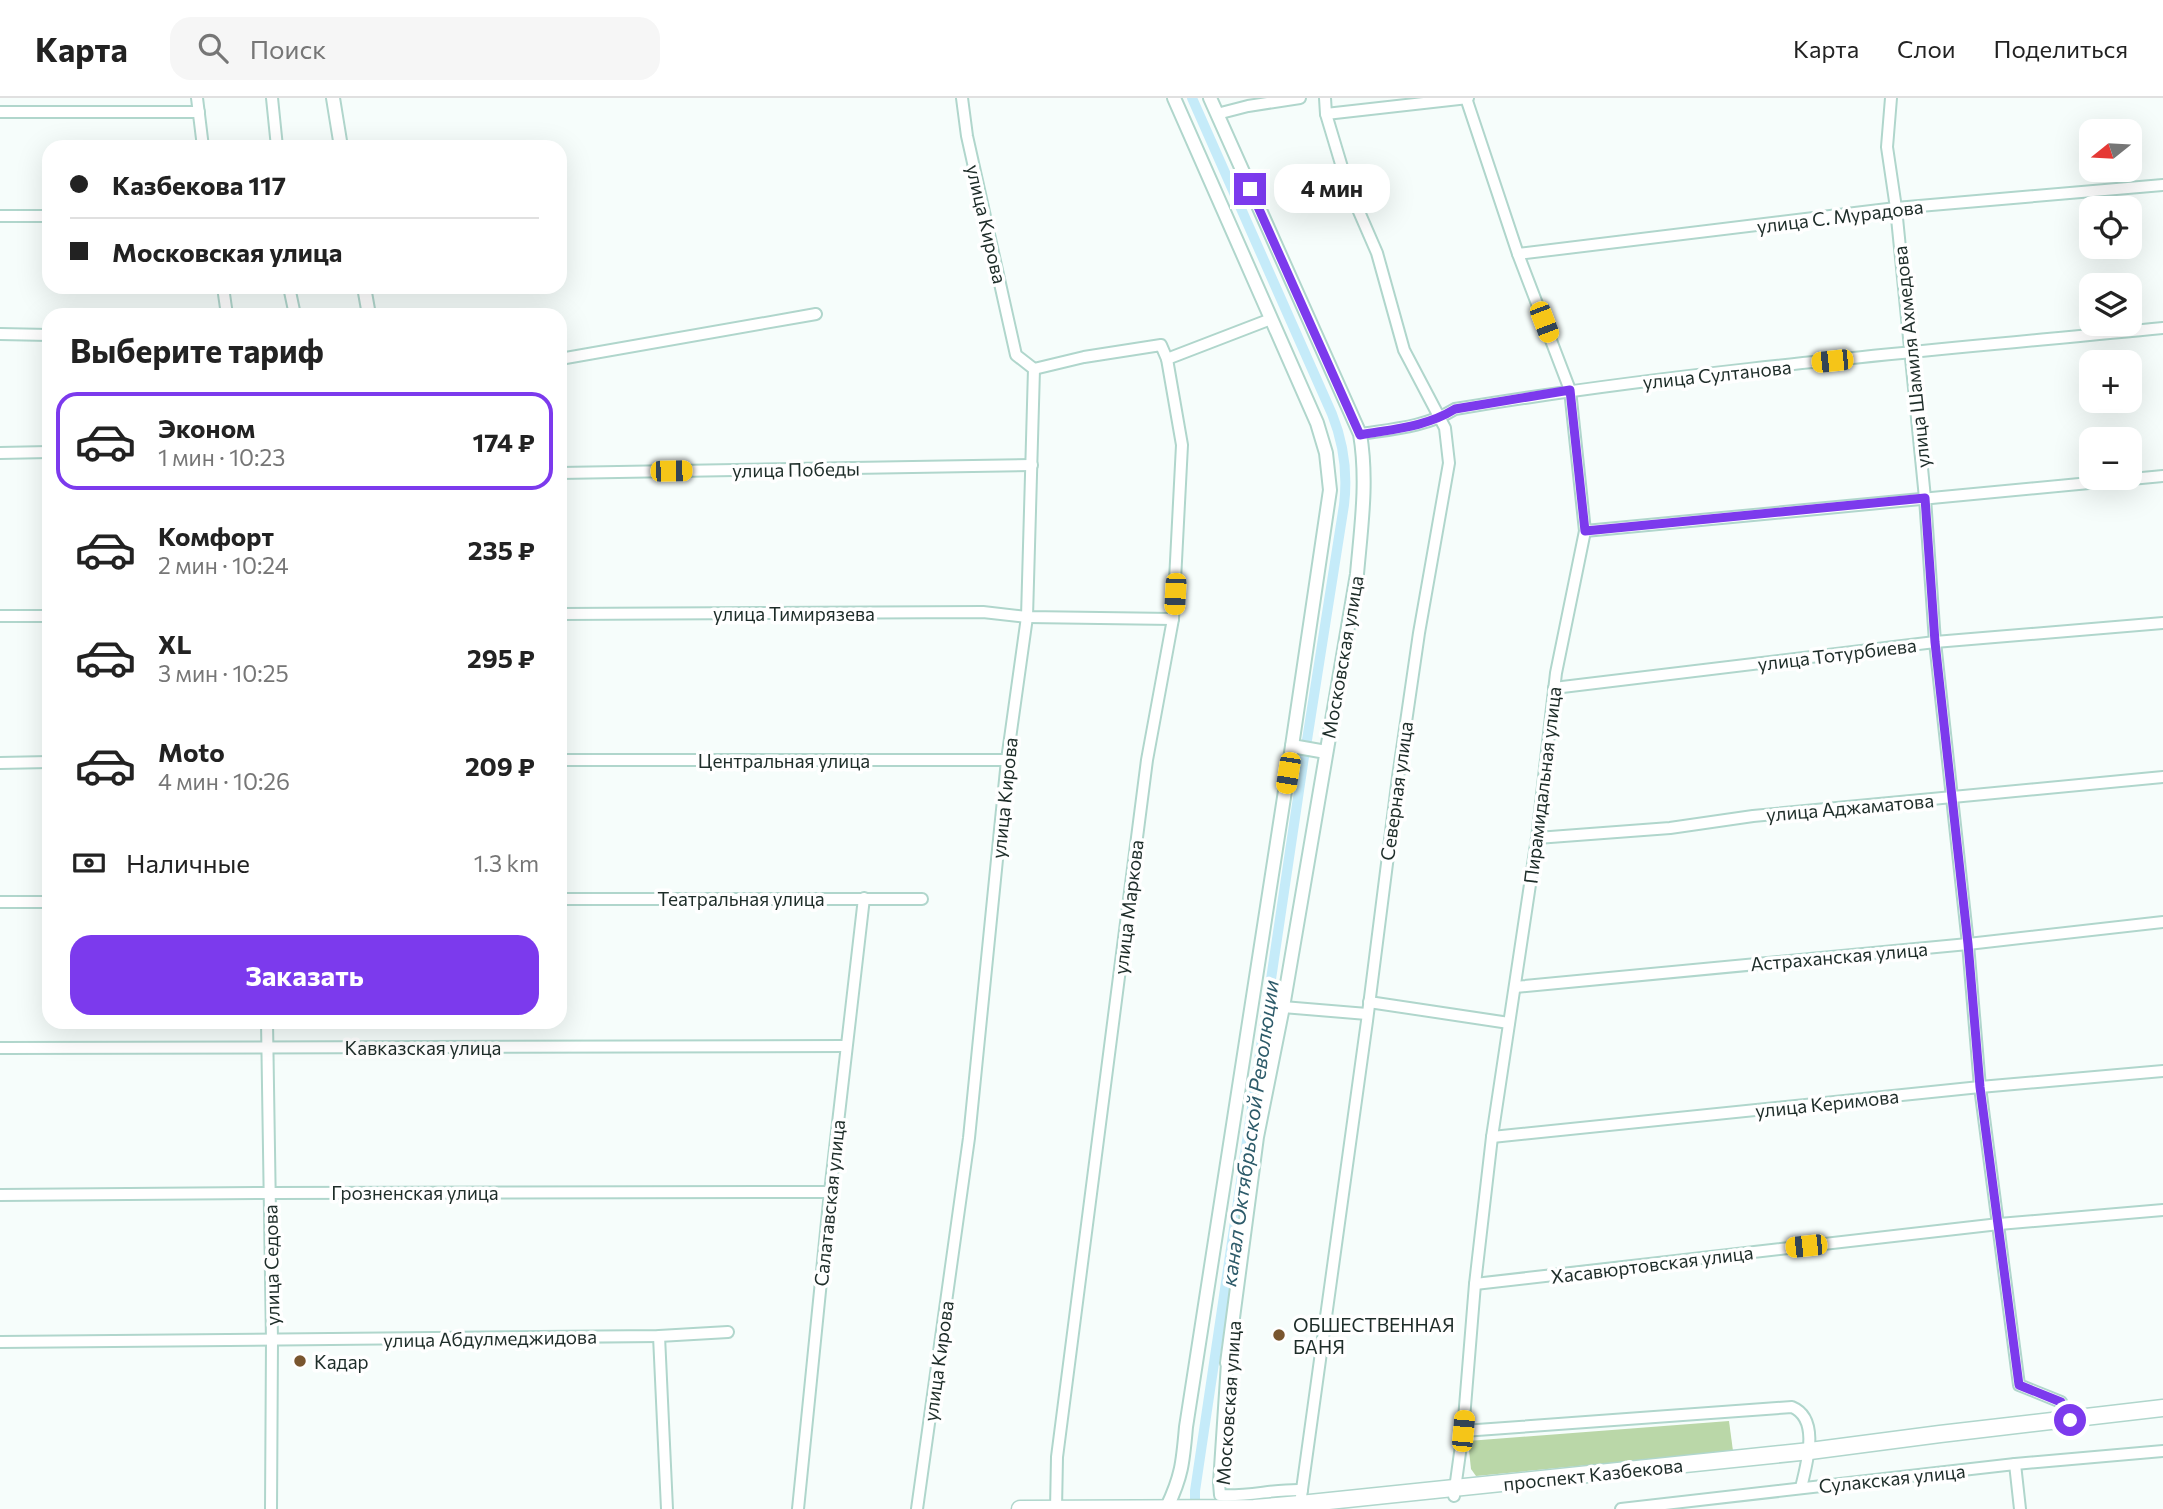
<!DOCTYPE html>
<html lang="ru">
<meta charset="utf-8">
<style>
body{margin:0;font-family:Commissioner,sans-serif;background:#f6f6f6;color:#222;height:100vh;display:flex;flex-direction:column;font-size:26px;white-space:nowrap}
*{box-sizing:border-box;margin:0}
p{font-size:23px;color:#767676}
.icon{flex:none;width:38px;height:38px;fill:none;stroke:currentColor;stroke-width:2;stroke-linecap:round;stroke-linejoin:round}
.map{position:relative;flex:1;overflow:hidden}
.side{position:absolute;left:42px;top:210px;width:525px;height:721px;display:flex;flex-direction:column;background:#fff;border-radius:21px;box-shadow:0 7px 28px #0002}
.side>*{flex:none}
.top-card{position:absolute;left:42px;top:42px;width:525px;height:154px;border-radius:21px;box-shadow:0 7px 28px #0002;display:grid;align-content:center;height:154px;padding:0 28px;background:#fff}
.needle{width:46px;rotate:252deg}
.fabs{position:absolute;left:2079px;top:21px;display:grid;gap:14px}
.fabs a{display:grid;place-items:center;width:63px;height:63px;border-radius:14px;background:#fff;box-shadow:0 7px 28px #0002;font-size:35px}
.end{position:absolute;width:32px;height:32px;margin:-16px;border:9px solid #7c3aed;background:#fff;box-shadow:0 0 0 4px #fff}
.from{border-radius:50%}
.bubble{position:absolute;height:49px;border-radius:21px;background:#fff;box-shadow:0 7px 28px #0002;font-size:23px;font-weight:700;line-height:49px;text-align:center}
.car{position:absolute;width:21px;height:42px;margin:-21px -10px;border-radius:9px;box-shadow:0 0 5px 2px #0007;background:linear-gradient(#f5c518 24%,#345 0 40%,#f5c518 0 76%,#345 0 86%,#f5c518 0)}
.top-card b{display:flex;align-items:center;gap:24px;height:66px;font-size:26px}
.top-card b+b{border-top:2px solid #e0e0e0}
.top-card i{width:18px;height:18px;background:#222}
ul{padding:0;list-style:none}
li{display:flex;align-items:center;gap:21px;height:98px;margin:0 14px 10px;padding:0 14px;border:4px solid transparent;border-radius:21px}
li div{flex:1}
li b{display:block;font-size:26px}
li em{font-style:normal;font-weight:700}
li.selected{border-color:#7c3aed}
li>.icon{width:63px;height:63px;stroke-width:1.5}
h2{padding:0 28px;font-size:32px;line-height:84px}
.pay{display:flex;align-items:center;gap:18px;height:77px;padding:0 28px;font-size:26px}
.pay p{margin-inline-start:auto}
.primary-button{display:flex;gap:14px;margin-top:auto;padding:14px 28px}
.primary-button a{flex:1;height:80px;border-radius:21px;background:#7c3aed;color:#fff;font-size:28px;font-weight:700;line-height:80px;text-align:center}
header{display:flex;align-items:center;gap:42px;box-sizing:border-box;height:98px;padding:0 35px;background:#fff;border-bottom:2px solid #e0e0e0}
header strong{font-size:33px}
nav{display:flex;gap:38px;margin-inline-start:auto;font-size:24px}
.search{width:490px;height:63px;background:#f6f6f6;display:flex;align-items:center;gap:18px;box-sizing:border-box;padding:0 24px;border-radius:21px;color:#767676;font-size:26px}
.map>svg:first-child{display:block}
</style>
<header>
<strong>Карта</strong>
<div class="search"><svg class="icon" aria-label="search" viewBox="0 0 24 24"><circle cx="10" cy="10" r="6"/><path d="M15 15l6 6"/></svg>Поиск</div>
<nav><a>Карта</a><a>Слои</a><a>Поделиться</a></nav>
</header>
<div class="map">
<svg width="2163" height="1411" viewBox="0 0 2163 1411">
<rect width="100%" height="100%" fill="#f6fdfb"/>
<!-- green -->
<path fill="#bad7a8" d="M1729 1323 1733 1353 1476 1378 1471 1371 1468 1343Z"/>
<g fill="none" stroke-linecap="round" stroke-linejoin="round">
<!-- canal -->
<g stroke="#c5ebf9" stroke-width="10">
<path d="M1192 0 1332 316C1344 346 1348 374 1344 407L1307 642"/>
<path d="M1195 1411V1393L1304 659"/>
</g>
<!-- minor casing -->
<g stroke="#b0d6cc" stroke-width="14">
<g id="minor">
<path d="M197 0 203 49"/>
<path d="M272 0 277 49"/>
<path d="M1891 0 1887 49 1896 110 1925 400 1935 544 1968 846 1980 989 2019 1287 2061 1304 2070 1322"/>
<path d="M0 14H199"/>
<path d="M1217 16 1248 8 1300 0"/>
<path d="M1326 16 1468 0"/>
<path d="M0 118H49"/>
<path d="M1518 156 1896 110 2163 87"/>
<path d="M223 189 227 217"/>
<path d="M289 189 295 217"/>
<path d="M0 236 49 237"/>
<path d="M560 261 816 216"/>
<path d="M1167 261 1271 221"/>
<path d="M1034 271 1084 259 1161 247 1167 261 1182 347 1173 521 1147 662 1057 1359 1056 1411"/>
<path d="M1360 336C1393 331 1426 329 1455 311 1689 272 1927 253 2163 230"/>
<path d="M0 355 49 354"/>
<path d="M560 375 1032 367"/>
<path d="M1585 433 2163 378"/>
<path d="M560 516 983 514 1027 519 1173 521"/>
<path d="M0 518H49"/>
<path d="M1554 590 1935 544 2163 525"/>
<path d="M560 662H1007"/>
<path d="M0 665 49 664"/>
<path d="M1537 740 1670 730 1753 718 2163 679"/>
<path d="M560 801H922"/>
<path d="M0 804H49"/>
<path d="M1515 889 1968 846 2163 824"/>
<path d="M1369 904 1509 925"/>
<path d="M1283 909 1367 916"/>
<path d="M267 924 272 1243 271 1411"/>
<path d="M0 950 846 948"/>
<path d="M1492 1039 1980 989 2163 973"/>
<path d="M0 1097 270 1095 830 1094"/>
<path d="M1475 1186 1999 1126 2163 1112"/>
<path d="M659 1238 667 1411"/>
<path d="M0 1244 659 1238 728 1234"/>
<path d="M1227 1265 1219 1385 1220 1397C1248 1399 1274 1391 1302 1392"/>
<path d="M1463 1333 1792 1309C1821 1321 1806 1367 1801 1390"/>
<path d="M2015 1366 2020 1411"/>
<path d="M1454 1398 1463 1333 1475 1186 1492 1039 1537 740 1556 575 1585 433 1570 292 1518 156 1466 0"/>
<path d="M1300 1406 1367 923 1398 679 1419 535 1449 365 1445 330 1404 252 1377 155 1347 86 1326 16 1325 0"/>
<path d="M798 1411 830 1094 864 800"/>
<path d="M917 1411 969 1040 1007 662 1027 519 1034 271 1016 257 967 38 962 0"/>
<path d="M1621 1411 2015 1366 2163 1353"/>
</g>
</g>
<!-- major casing -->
<g stroke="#b0d6cc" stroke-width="16">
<g id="major">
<path d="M333 0 341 49"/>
<path d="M1210 0 1360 336C1368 383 1361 430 1357 476L1283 909 1257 1039 1227 1265"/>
<path d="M364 189 369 217"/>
<path d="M1292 648 1326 654"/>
<path d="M1167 1409C1182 1378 1183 1363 1186 1329L1292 648 1330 392 1326 355 1317 325 1174 0"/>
</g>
</g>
<!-- highway casing -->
<g stroke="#b0d6cc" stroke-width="19">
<path id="highway" d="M1020 1411 1254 1410 1300 1406 1810 1353 1940 1336 2163 1310"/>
</g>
<!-- minor -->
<use href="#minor" stroke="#fff" stroke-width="10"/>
<!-- major -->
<use href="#major" stroke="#fff" stroke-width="12"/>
<!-- highway -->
<use href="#highway" stroke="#fff" stroke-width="16"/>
</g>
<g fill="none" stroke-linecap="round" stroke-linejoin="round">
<!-- route -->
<path stroke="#7c3aed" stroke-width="9" d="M1250 91 1360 337C1393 331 1426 329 1455 311L1570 292 1585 433 1925 400 1935 544 1968 846 1980 989 2019 1287 2061 1304 2070 1322"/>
</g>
<!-- markers -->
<g fill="#79562f" stroke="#fff" stroke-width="2.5">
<circle cx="1279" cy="1237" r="7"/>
<circle cx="300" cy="1263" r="7"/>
</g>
<g text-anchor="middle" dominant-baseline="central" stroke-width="7" stroke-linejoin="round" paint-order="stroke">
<!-- street labels -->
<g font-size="19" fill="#1e2d29" stroke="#fff">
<text transform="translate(1840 118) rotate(-7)">улица С. Мурадова</text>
<text transform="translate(987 126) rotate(77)">улица Кирова</text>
<text transform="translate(1911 259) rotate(-96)">улица Шамиля Ахмедова</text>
<text transform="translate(1717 276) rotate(-6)">улица Султанова</text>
<text transform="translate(796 371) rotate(-1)">улица Победы</text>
<text x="794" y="515">улица Тимирязева</text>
<text transform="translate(1837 556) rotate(-7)">улица Тотурбиева</text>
<text transform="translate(1342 559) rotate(-80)">Московская улица</text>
<text x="784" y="662">Центральная улица</text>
<text transform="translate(1542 687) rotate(-83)">Пирамидальная улица</text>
<text transform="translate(1396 693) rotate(-82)">Северная улица</text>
<text transform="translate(1004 700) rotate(-84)">улица Кирова</text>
<text transform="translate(1850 709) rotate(-5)">улица Аджаматова</text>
<text x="741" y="800">Театральная улица</text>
<text transform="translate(1128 809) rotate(-83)">улица Маркова</text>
<text transform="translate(1839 858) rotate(-5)">Астраханская улица</text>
<text x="423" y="949">Кавказская улица</text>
<text transform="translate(1827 1005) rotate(-6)">улица Керимова</text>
<text x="415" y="1094">Грозненская улица</text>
<text transform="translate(829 1105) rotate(-84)">Салатавская улица</text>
<text transform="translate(1652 1166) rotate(-7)">Хасавюртовская улица</text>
<text transform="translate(271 1167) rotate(-91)">улица Седова</text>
<text transform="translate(490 1240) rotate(-1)">улица Абдулмеджидова</text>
<text transform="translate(938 1263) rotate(-82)">улица Кирова</text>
<text transform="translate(1228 1305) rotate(-86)">Московская улица</text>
<text transform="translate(1593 1376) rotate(-6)">проспект Казбекова</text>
<text transform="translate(1892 1380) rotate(-6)">Сулакская улица</text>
</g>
<!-- poi labels -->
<g font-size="19" fill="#1e2d29" stroke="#fff" text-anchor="start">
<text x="1293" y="1226">ОБШЕСТВЕННАЯ<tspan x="1293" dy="22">БАНЯ</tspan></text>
<text x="314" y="1263">Кадар</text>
</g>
<!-- water labels -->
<g font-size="21" font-style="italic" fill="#2d5b6a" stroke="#fff">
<text transform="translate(1249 1035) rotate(-82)">канал Октябрьской Революции</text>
</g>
</g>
</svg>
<div class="fabs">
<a><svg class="needle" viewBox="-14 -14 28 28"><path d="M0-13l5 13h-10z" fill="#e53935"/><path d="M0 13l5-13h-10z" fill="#767676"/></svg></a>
<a><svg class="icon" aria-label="locate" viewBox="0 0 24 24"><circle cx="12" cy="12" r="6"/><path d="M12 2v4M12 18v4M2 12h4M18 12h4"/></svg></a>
<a><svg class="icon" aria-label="layers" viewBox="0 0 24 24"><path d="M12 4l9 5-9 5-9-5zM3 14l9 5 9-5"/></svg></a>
<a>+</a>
<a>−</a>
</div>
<i class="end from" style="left:2070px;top:1322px"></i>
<i class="end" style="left:1250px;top:91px"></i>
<div class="bubble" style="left:1274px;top:66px;width:116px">4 мин</div>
<i class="car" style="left:1544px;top:224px;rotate:159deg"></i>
<i class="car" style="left:1832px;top:263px;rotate:264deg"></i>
<i class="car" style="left:671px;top:373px;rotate:89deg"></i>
<i class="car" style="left:1175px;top:496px;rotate:183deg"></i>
<i class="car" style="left:1288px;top:675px;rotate:189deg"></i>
<i class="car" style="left:1806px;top:1148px;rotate:264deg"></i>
<i class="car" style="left:1463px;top:1333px;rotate:5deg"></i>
<div class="top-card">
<b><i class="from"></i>Казбекова 117</b>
<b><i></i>Московская улица</b>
</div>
<section class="side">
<h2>Выберите тариф</h2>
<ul>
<li class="selected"><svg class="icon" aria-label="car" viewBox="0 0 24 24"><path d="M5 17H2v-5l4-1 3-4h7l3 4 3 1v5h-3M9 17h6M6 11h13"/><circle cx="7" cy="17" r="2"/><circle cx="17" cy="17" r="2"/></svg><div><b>Эконом</b><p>1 мин · 10:23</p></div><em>174 ₽</em></li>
<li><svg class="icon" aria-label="car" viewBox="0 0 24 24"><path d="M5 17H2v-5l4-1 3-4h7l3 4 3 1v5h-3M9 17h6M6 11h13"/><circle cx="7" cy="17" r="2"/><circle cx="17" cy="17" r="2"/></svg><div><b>Комфорт</b><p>2 мин · 10:24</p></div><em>235 ₽</em></li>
<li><svg class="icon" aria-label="car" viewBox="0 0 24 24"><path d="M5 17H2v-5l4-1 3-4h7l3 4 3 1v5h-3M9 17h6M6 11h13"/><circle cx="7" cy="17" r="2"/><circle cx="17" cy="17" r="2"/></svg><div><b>XL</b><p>3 мин · 10:25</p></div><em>295 ₽</em></li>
<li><svg class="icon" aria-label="car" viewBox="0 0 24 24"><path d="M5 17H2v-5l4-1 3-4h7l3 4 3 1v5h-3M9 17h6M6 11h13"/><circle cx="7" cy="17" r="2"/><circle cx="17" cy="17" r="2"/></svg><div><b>Moto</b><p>4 мин · 10:26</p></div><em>209 ₽</em></li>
</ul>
<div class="pay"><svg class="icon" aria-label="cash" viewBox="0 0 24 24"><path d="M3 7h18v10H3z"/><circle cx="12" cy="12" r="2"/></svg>Наличные<p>1.3 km</p></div>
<div class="primary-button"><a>Заказать</a></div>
</section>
</div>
